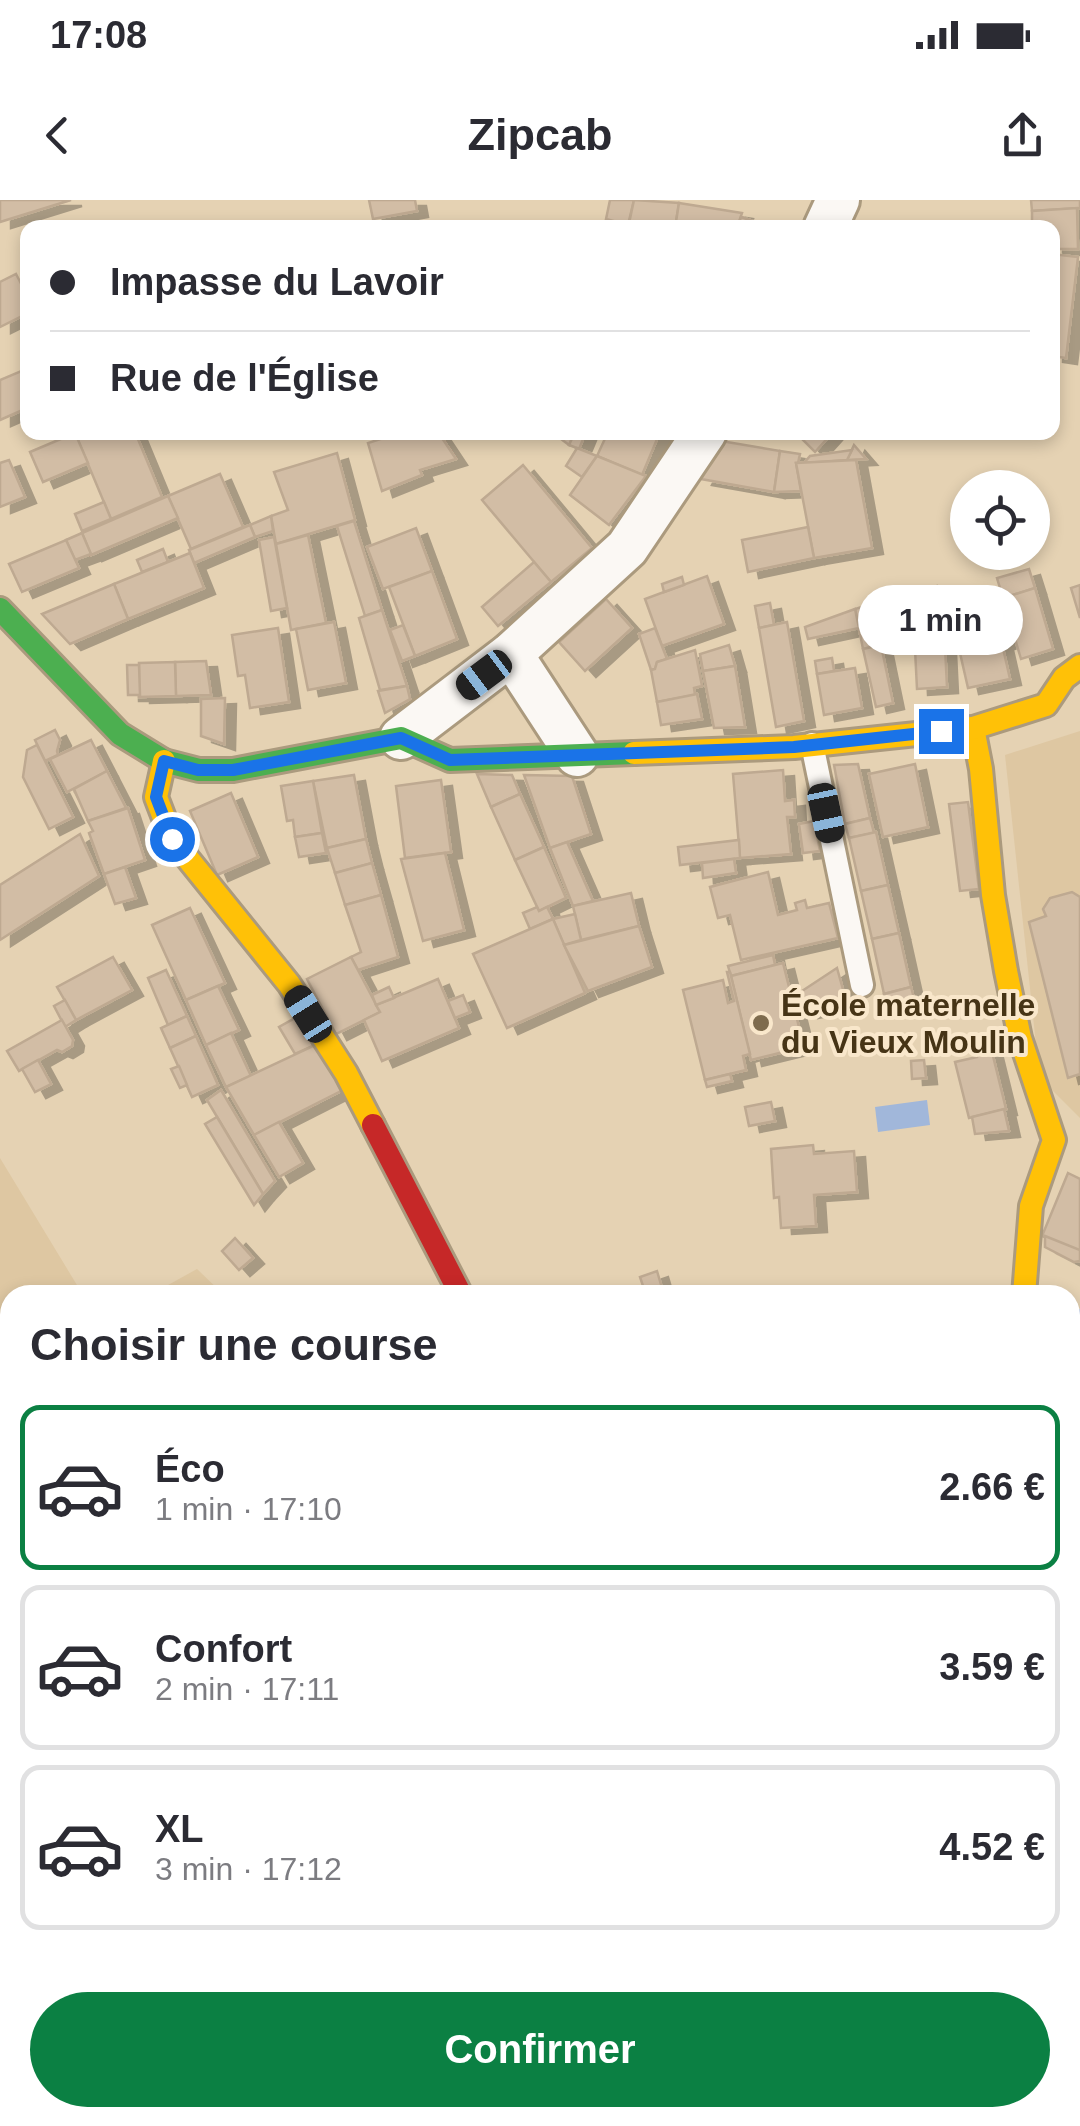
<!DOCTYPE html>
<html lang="fr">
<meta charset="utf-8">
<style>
body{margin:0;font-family:Helvetica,sans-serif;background:#f2f2f3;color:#2b2b33;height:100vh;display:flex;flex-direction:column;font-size:38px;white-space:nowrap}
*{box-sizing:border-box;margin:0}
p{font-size:32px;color:#7c7c81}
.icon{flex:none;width:55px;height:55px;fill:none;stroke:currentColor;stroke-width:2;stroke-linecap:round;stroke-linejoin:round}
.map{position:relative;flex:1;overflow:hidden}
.details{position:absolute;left:0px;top:1085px;width:1080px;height:842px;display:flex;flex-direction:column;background:#fff;border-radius:30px 30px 0 0;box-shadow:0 5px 15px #0003}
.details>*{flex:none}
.top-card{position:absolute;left:20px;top:20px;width:1040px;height:220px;border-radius:20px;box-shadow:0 5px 15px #0003;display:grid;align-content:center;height:220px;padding:0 30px;background:#fff}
.controls{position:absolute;left:950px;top:270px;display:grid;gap:20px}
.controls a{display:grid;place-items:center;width:100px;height:100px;border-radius:50%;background:#fff;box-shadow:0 5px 15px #0003;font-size:50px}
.end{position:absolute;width:45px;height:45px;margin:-22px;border:12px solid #1a73e8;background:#fff;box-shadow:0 0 0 5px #fff}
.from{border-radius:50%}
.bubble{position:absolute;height:70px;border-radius:35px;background:#fff;box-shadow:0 5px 15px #0003;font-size:32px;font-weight:700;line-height:70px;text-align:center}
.car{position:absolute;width:30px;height:60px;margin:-30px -15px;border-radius:12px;box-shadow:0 0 8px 2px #0007;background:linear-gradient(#222 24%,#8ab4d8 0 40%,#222 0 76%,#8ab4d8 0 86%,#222 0)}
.top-card b{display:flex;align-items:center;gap:35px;height:95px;font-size:38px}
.top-card b+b{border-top:2px solid #e1e1e2}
.top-card i{width:25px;height:25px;background:#2b2b33}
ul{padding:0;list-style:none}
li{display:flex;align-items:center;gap:30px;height:165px;margin:0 20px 15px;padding:0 10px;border:5px solid #e1e1e2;border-radius:20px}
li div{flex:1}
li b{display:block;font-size:38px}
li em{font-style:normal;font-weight:700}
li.on{border-color:#0b8043}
li>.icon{width:90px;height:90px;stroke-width:1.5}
h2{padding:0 30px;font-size:45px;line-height:120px}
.primary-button{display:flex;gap:20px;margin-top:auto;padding:20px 30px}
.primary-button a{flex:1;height:115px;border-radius:60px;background:#0b8043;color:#fff;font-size:40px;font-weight:700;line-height:115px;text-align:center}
.status{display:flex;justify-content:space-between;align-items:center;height:70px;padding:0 50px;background:#fff;direction:ltr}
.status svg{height:28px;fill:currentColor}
header{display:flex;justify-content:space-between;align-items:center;height:130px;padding:0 30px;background:#fff;font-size:45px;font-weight:700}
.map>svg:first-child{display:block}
</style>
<div class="status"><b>17:08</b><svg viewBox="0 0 49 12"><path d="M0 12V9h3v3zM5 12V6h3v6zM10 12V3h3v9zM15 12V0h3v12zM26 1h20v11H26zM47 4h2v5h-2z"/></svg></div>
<header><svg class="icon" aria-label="back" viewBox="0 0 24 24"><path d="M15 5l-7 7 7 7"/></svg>Zipcab<svg class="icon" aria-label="share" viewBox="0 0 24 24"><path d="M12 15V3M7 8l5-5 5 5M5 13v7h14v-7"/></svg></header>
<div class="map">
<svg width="1080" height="1926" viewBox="0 0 1080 1926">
<defs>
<filter id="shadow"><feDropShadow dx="11" dy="6" stdDeviation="0" flood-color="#0004"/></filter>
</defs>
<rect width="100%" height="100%" fill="#e5d2b3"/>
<!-- green -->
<g fill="#dec7a2">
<path d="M1080 531V918L1053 891 1038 863 1005 555Z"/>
<path d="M0 958 83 1095H10V1918H1070V1365L1080 1370V1926H0Z"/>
<path d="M197 1069 224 1095H150Z"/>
</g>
<!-- water -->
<path fill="#a1b7da" d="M927 900 930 925 878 932 875 907Z"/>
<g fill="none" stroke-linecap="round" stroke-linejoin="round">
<!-- stream -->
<g stroke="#a1b7da" stroke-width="11">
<path d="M1070 1112 1080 1115"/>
<path d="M0 1346 10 1358"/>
<path d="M1070 1364 1080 1369"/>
</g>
</g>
<!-- building -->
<g fill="#d2bda5" stroke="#bea991" stroke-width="2.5" filter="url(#shadow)">
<path d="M0 0H71L0 22Z"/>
<path d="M369 0H415L417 11 373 19Z"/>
<path d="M610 0H634L628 25 606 19Z"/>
<path d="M634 0 679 3 675 28H628Z"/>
<path d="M1031 0H1080V8L1032 11Z"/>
<path d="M679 3 742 13 737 28H675Z"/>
<path d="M1077 8 1078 49H1052V28H1032V11Z"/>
<path d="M741 17 773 28H737Z"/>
<path d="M1052 54 1078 57 1066 158 1052 156Z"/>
<path d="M16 74 28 97V113L0 127V82Z"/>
<path d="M26 169 28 201 23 203 25 209 0 220V180Z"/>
<path d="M135 232 162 297 111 319 75 233Z"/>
<path d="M402 232H409L410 237 424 232H438L456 259 420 270 422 275 382 291 368 243Z"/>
<path d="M552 232H575L569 245Z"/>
<path d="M575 232H586L579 249 569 245Z"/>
<path d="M608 232H660L642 275 597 256Z"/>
<path d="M795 232H833L815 252Z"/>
<path d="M75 233 88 263 43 282 30 252Z"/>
<path d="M721 241 780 251 774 292 701 279Z"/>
<path d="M854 245 866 259 847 260Z"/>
<path d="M577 248 597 256 582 277 566 266Z"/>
<path d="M852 250 847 260 804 263 810 256Z"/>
<path d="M780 251 800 254 798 263H796L801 291 774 292Z"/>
<path d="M337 253 355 320 276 344 271 316 288 310 274 272Z"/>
<path d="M597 256 646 276 609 325 570 295Z"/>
<path d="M9 260 25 297 0 307V263Z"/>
<path d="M856 260 872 348 814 358 796 263Z"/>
<path d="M523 265 592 348 551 382 482 300Z"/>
<path d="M220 274 243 327 191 349 168 296Z"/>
<path d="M168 296 178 318 91 355 82 333Z"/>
<path d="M104 302 111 319 82 331 75 314Z"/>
<path d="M271 316 273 331 255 337 250 325Z"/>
<path d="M354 321 382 410 365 416 337 326Z"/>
<path d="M250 325 255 337 194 363 189 350Z"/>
<path d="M808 327 814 358 748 372 742 340Z"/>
<path d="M416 328 432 371 383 389 367 347Z"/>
<path d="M82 333 91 354 75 360 66 340Z"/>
<path d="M308 335 326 423 291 430 276 344Z"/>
<path d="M274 337 287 408 271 411 259 340Z"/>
<path d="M66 340 79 368 22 392 9 364Z"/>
<path d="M163 349 168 362 142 372 137 360Z"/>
<path d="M190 353 204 388 128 419 114 384Z"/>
<path d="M534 362 551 382 498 426 482 407Z"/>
<path d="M1029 369 1035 388 1003 398 997 378Z"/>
<path d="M432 371 457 439 415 456 389 387Z"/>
<path d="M707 376 724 424 662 446 645 399Z"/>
<path d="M682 377 684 385 664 392 662 384Z"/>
<path d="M114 384 128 419 70 444 42 414Z"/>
<path d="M1080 385V418L1071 388Z"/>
<path d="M937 386 943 416 913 421 904 393Z"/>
<path d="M1035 388 1053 449 1021 459 1003 398Z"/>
<path d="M904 393 913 421 914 437 863 449 855 409Z"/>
<path d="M606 399 632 428 585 471 559 442Z"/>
<path d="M770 403 774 425 759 428 755 406Z"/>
<path d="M855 409 859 428 808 439 805 427Z"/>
<path d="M382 410 407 486 380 490 359 418Z"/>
<path d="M940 416 944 427 914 429 913 421Z"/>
<path d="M334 422 346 483 308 490 296 429Z"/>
<path d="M787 422 804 521 776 527 759 428Z"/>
<path d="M403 425 415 456 402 461 390 430Z"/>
<path d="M944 427 947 487 917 489 914 429Z"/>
<path d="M278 428 289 502 250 508 245 475 238 476 232 435Z"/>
<path d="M655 428 667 459 657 462 655 469 651 470 639 434Z"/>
<path d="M1008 428 1011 441 976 450 973 436Z"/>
<path d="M1002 444 1010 479 968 488 960 453Z"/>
<path d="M729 445 735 466 703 471 700 454Z"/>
<path d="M881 445 893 503 876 507 863 449Z"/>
<path d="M695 450 702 486 694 488 695 495 657 502 651 470 655 469 657 462Z"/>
<path d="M832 458 834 471 817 474 815 461Z"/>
<path d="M206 461 211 495 176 496 175 462Z"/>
<path d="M175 462 176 496 139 497V463Z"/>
<path d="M127 465H139L140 495H128Z"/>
<path d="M735 466 745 527 714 528 703 471Z"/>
<path d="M855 468 862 508 824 515 817 474Z"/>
<path d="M407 486 410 499 385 513 378 491Z"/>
<path d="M697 494 702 519 661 525 657 502Z"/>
<path d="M225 498 224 544 201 536V499Z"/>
<path d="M55 530 60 540 57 551 58 555 45 561 35 540Z"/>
<path d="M91 540 107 571 67 592 50 559Z"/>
<path d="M37 545 73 617 49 629 23 577 27 550Z"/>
<path d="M858 564 870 618 845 624 834 565Z"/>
<path d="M915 564 928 627 883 637 869 574Z"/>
<path d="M783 570 785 601 794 600 795 617H787L791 654 740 658 733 574Z"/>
<path d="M107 571 126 608 88 621 74 589Z"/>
<path d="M477 574 512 575 520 594 491 607Z"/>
<path d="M354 575 366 639 327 648 313 581Z"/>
<path d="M524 575 572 576 591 634 550 648Z"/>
<path d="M441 580 451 652 405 658 396 586Z"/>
<path d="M313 581 322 633 295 637 293 620 287 621 281 586Z"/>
<path d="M231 593 258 657 217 675 190 611Z"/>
<path d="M520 594 544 647 515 660 491 607Z"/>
<path d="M968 602 979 689 960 691 949 604Z"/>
<path d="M128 608 145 660 104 674 89 633 93 631 88 621Z"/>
<path d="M870 618 874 633 849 638 845 624Z"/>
<path d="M814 621 820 651 803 653 799 624Z"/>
<path d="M876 632 888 685 861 691 849 638Z"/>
<path d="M322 633 326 653 299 657 295 637Z"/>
<path d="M80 634 99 676 0 740V685Z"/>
<path d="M366 639 372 663 335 673 327 648Z"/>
<path d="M739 640 740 658 680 665 678 647Z"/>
<path d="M567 642 593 701 573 706 550 648Z"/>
<path d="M544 647 566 698 539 711 515 660Z"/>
<path d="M445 653 464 730 423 741 401 659Z"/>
<path d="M734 659 736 673 703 678 702 663Z"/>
<path d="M372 663 381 695 345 705 335 673Z"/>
<path d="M125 667 136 698 115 704 104 674Z"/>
<path d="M768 672 778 715 797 710 795 703 805 700 807 708 829 703 838 738 741 760 730 715 718 718 710 687Z"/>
<path d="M888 685 899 733 872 739 861 691Z"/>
<path d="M1072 692 1080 697V874L1068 878 1029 722 1046 716 1043 709 1050 698Z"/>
<path d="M631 693 639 726 581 740 573 706Z"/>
<path d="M381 695 398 757 358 770 351 757 361 752 345 705Z"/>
<path d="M537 707 539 711 547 707 553 719 530 729 523 713Z"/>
<path d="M190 708 225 783 186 800 152 725Z"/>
<path d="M575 714 581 740 564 745 553 719Z"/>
<path d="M553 719 585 793 507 828 473 754Z"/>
<path d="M639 726 652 767 588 791 564 745Z"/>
<path d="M899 733 911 787 884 794 872 739Z"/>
<path d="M773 755 775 765 731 776 728 766Z"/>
<path d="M113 757 132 790 76 820 57 787Z"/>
<path d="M351 757 380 812 336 834 307 779Z"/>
<path d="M783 763 804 847 751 860 731 776Z"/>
<path d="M837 768 847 804 807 812 802 791Z"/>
<path d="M166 770 187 816 168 825 148 778Z"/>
<path d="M727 772H730L750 854 743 856 746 870 705 880 683 790 723 780 728 803 734 801Z"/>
<path d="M438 779 459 828 382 861 364 820 380 812 376 805Z"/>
<path d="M218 786 239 830 206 845 186 800Z"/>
<path d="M389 787 394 798 376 805 372 795Z"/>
<path d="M911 787 915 802 887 808 884 794Z"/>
<path d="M463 795 470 812 455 818 448 801Z"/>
<path d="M65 800 76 820 65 827 54 806Z"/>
<path d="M187 816 196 836 170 848 161 828Z"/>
<path d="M297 817 315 845 295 854 279 827Z"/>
<path d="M62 820 73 840 72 846 62 852 57 850 19 871 7 851Z"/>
<path d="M231 833 251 876 226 887 206 845Z"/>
<path d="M196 836 218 885 192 897 170 848Z"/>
<path d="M315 845 343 890 254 935 226 887Z"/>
<path d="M991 848 1006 909 969 918 955 862 977 857 976 851Z"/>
<path d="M38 860 51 884 35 892 22 869Z"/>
<path d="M924 860 926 878 912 879 911 861Z"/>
<path d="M179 866 187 885 180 888 171 869Z"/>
<path d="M730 874 732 881 707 887 705 880Z"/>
<path d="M221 890 275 981 263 994 207 900Z"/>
<path d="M771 902 775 921 749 926 745 907Z"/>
<path d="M1004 909 1009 931 975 934 972 917Z"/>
<path d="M217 917 263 994 254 1005 205 924Z"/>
<path d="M279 922 303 963 279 977 254 935Z"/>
<path d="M813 945 814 954 854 951 857 992 814 995 816 1026 781 1028 779 997 774 998 771 949Z"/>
<path d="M1068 973 1080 979V1051L1042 1036Z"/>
<path d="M1045 1036 1080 1050V1061L1074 1062 1045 1047Z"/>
<path d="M235 1038 253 1058 239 1070 222 1051Z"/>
<path d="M657 1071 664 1095H646L640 1077Z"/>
<path d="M1070 1201 1080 1202V1234L1070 1233Z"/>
</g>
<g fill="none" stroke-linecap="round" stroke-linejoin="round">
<!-- lane casing -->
<g stroke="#ab9a7e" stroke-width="28">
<path id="lane" d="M812 544 862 785"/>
</g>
<!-- street casing -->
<g stroke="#ab9a7e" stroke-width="48">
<g id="street">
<path d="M825 28 838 0"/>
<path d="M511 454 577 555"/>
<path d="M401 538 511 454 627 348 705 232"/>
</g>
</g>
<!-- fast casing -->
<g stroke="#ab9a7e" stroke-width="28">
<path id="fast" d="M0 409 120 534 164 561 199 570H233L401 538 450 560 634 553"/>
</g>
<!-- slow casing -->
<g stroke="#ab9a7e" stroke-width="28">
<g id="slow">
<path d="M973 528 981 569 993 695 1006 771 1020 838 1054 940 1031 1006 1024 1095"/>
<path d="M634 553 794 547 973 528 1046 505 1064 478 1080 466"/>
<path d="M164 561 156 597 172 639 289 784 346 873 373 925"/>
</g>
</g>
<!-- jam casing -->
<g stroke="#ab9a7e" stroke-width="28">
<path id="jam" d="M373 925 461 1095"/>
</g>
<!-- lane -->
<use href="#lane" stroke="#fbf8f4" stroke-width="22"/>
<!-- street -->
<use href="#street" stroke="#fbf8f4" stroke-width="42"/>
<!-- fast -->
<use href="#fast" stroke="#4caf50" stroke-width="22"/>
<!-- slow -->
<use href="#slow" stroke="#ffc107" stroke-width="22"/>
<!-- jam -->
<use href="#jam" stroke="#c62828" stroke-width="22"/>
</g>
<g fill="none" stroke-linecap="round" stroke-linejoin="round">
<!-- route -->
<path stroke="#1a73e8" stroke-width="12" d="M172 639 156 597 164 561 198 570H233L401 538 450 560 794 547 941 531"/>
</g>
<!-- markers -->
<circle fill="#7e6b4d" stroke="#f9e7cb" stroke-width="4" cx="761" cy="823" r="10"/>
<g text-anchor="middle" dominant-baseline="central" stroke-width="8" stroke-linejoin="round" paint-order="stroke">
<!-- poi labels -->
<g font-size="32" font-weight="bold" fill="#463416" stroke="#f9e7cb" text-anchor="start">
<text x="781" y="805">École maternelle<tspan x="781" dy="37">du Vieux Moulin</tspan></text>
</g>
</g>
</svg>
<div class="controls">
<a><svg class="icon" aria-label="locate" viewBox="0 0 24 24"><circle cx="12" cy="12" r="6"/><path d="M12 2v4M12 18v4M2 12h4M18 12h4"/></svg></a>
</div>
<i class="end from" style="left:172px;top:639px"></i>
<i class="end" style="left:941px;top:531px"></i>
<div class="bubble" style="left:858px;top:385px;width:165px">1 min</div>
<i class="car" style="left:484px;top:475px;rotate:233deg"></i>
<i class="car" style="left:826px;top:613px;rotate:168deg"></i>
<i class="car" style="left:308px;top:814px;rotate:328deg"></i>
<div class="top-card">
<b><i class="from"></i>Impasse du Lavoir</b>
<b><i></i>Rue de l'Église</b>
</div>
<section class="details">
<h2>Choisir une course</h2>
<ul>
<li class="on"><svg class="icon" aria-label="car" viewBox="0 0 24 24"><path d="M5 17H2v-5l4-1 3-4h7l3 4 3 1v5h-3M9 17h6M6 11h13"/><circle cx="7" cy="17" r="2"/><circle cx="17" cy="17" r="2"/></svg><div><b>Éco</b><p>1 min · 17:10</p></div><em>2.66 €</em></li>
<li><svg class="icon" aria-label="car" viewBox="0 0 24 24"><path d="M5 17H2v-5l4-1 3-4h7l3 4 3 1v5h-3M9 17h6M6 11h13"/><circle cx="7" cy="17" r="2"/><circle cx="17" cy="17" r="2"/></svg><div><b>Confort</b><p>2 min · 17:11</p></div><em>3.59 €</em></li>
<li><svg class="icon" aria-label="car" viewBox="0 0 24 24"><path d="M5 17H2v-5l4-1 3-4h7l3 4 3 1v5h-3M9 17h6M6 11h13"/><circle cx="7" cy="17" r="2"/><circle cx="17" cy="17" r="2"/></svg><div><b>XL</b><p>3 min · 17:12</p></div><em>4.52 €</em></li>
</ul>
<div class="primary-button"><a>Confirmer</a></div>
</section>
</div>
